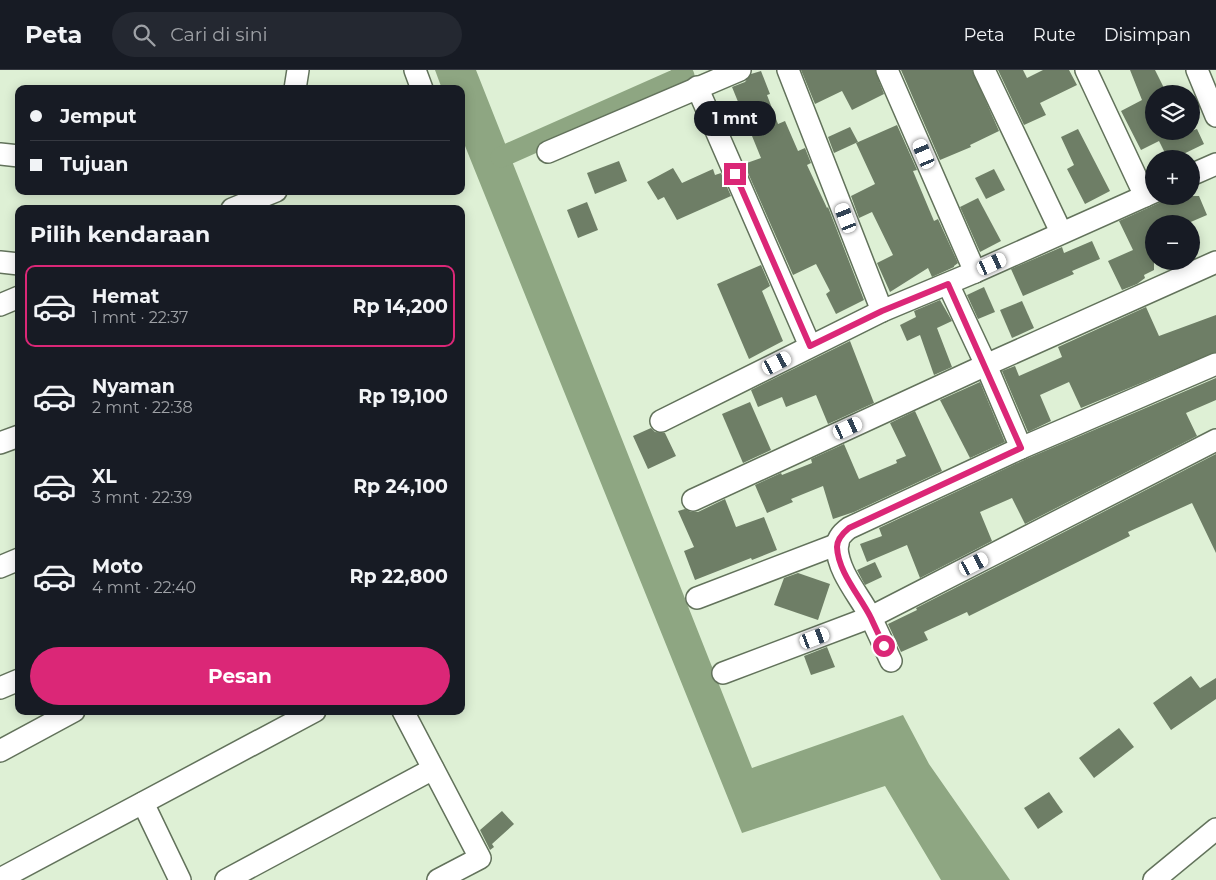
<!DOCTYPE html>
<html lang="id">
<meta charset="utf-8">
<style>
body{margin:0;font-family:Montserrat,sans-serif;background:#242831;color:#f1f3f6;height:100vh;display:flex;flex-direction:column;font-size:19px;white-space:nowrap}
*{box-sizing:border-box;margin:0}
p{font-size:16px;color:#9ea1a6}
.icon{flex:none;width:28px;height:28px;fill:none;stroke:currentColor;stroke-width:2;stroke-linecap:round;stroke-linejoin:round}
.map{position:relative;flex:1;overflow:hidden}
.panel{position:absolute;left:15px;top:135px;width:450px;height:510px;display:flex;flex-direction:column;background:#171b24;border-radius:10px;box-shadow:0 2px 12px #0003}
.panel>*{flex:none}
.hud{position:absolute;left:15px;top:15px;width:450px;height:110px;border-radius:10px;box-shadow:0 2px 12px #0003;display:grid;align-content:center;height:110px;padding:0 15px;background:#171b24}
.controls{position:absolute;left:1145px;top:15px;display:grid;gap:10px}
.controls a{display:grid;place-items:center;width:55px;height:55px;border-radius:50%;background:#171b24;box-shadow:0 2px 12px #0003;font-size:25px}
.end{position:absolute;width:22px;height:22px;margin:-11px;border:6px solid #db2777;background:#fff;box-shadow:0 0 0 2px #fff}
.from{border-radius:50%}
.bubble{position:absolute;height:35px;border-radius:18px;background:#171b24;box-shadow:0 2px 12px #0003;font-size:16px;font-weight:700;line-height:35px;text-align:center}
.car{position:absolute;width:15px;height:30px;margin:-15px -8px;border-radius:6px;box-shadow:0 0 4px 1px #0007;background:linear-gradient(#fff 24%,#345 0 40%,#fff 0 76%,#345 0 86%,#fff 0)}
.hud b{display:flex;align-items:center;gap:18px;height:48px;font-size:19px}
.hud b+b{border-top:1px solid #363941}
.hud i{width:12px;height:12px;background:#f1f3f6}
ul{padding:0;list-style:none}
li{display:flex;align-items:center;gap:15px;height:82px;margin:0 10px 8px;padding:0 5px;border:2px solid transparent;border-radius:10px}
li div{flex:1}
li b{display:block;font-size:19px}
li em{font-style:normal;font-weight:700}
li.on{border-color:#db2777}
li>.icon{width:45px;height:45px;stroke-width:1.5}
h2{padding:0 15px;font-size:22px;line-height:60px}
.action{display:flex;gap:10px;margin-top:auto;padding:10px 15px}
.action a{flex:1;height:58px;border-radius:30px;background:#db2777;color:#fff;font-size:20px;font-weight:700;line-height:58px;text-align:center}
header{display:flex;align-items:center;gap:30px;box-sizing:border-box;height:70px;padding:0 25px;background:#171b24;border-bottom:1px solid #363941}
header strong{font-size:24px}
nav{display:flex;gap:28px;margin-inline-start:auto;font-size:18px}
.search{width:350px;height:45px;background:#242831;display:flex;align-items:center;gap:12px;box-sizing:border-box;padding:0 18px;border-radius:28px;color:#9ea1a6;font-size:19px}
.map>svg:first-child{display:block}
</style>
<header>
<strong>Peta</strong>
<div class="search"><svg class="icon" aria-label="search" viewBox="0 0 24 24"><circle cx="10" cy="10" r="6"/><path d="M15 15l6 6"/></svg>Cari di sini</div>
<nav><a>Peta</a><a>Rute</a><a>Disimpan</a></nav>
</header>
<div class="map">
<svg width="1216" height="810" viewBox="0 0 1216 810">
<rect width="100%" height="100%" fill="#def0d5"/>
<!-- water -->
<path fill="#8ea682" d="M435 0H476L752 698 903 645 929 694 1010 810H941L885 716 742 763 461 66V19H442Z"/>
<g fill="none" stroke-linecap="round" stroke-linejoin="round">
<!-- canal -->
<path stroke="#8ea682" stroke-width="21" d="M501 87 684 6 681 0"/>
</g>
<!-- building -->
<g fill="#6e7e66">
<path d="M801 0H875L884 24 852 40 842 21 815 34Z"/>
<path d="M901 0H972L999 61 970 75 971 77 940 90Z"/>
<path d="M998 0H1023L1027 8 1043 0H1069L1077 15 1040 33 1046 45 1024 55Z"/>
<path d="M1130 0H1155L1167 24H1154V61H1191L1197 59 1204 74 1173 89H1168L1159 71 1141 80 1121 41 1142 30Z"/>
<path d="M761 1 770 24 767 25 778 54 785 51 798 81 805 78 811 93 807 95 827 138 828 137 864 230 836 244 826 224 830 221 816 194 793 205 744 94 761 88 732 17 745 12 751 4Z"/>
<path d="M897 55 917 100 913 101 934 151 938 149 958 193 954 196V197L932 207 928 198 890 222 877 193 893 185 872 142 859 148 851 126 875 114 856 73Z"/>
<path d="M850 57 858 72 834 83 828 67Z"/>
<path d="M1078 59 1110 121 1085 134 1067 99 1074 95 1061 67Z"/>
<path d="M619 91 627 111 595 124 587 103Z"/>
<path d="M673 98 682 113 713 99 715 105 721 103 731 126 677 150 664 127 658 130 647 112Z"/>
<path d="M994 99 1005 120 986 129 975 108Z"/>
<path d="M1165 126H1199L1207 145 1186 154H1154V200L1144 205 1145 208 1137 214 1122 220 1108 191 1133 180 1119 151 1159 133Z"/>
<path d="M978 128 1001 171 980 182 960 137Z"/>
<path d="M587 132 598 160 578 168 567 140Z"/>
<path d="M1092 171 1100 189 1072 201 1074 204 1023 226 1011 199 1062 177 1064 183Z"/>
<path d="M761 195 770 216 762 221 783 271 749 289 717 214Z"/>
<path d="M984 217 995 242 978 249 967 225Z"/>
<path d="M940 230 952 251 937 258 952 297 934 305 920 265 907 271 900 255 916 247 914 241Z"/>
<path d="M1022 231 1034 258 1012 268 1000 240Z"/>
<path d="M1146 237 1159 266 1216 245V282L1081 338 1069 312 1040 325 1051 351 1028 362 1002 301 1015 296 1019 306 1062 287 1058 277Z"/>
<path d="M850 271 874 333 828 354 816 325 786 337 782 327 758 337 751 320Z"/>
<path d="M1216 308V330L1186 343 1197 366 1025 454 1012 428 980 442 992 471 920 508 907 475 867 492 860 474 882 466 879 458 1026 389Z"/>
<path d="M980 312 1005 372 970 388 940 330Z"/>
<path d="M750 332 771 380 743 393 722 344Z"/>
<path d="M915 341 942 401 854 442 833 449 823 416 791 429 793 432 767 443 755 415 781 403 782 405 812 393 811 389 844 374 859 409 897 393 896 390 906 386 890 353Z"/>
<path d="M651 358 655 362 665 363 676 386 648 399 633 366Z"/>
<path d="M1216 384V483L1192 433 1128 462 1130 466 969 546 967 542 924 562 928 570 901 582 888 554 917 540 916 538Z"/>
<path d="M725 429 736 457 764 447 777 480 752 490 751 488 695 510 684 481 694 477 678 441 685 439 691 442H698Z"/>
<path d="M875 492 882 507 865 515 857 500Z"/>
<path d="M798 503 830 514 818 550 774 535 784 508Z"/>
<path d="M827 577 835 597 811 605 804 586Z"/>
<path d="M1191 606 1200 618 1216 608V629L1171 660 1153 633Z"/>
<path d="M1119 658 1134 677 1094 708 1079 688Z"/>
<path d="M1049 722 1063 742 1038 759 1024 738Z"/>
<path d="M502 741 514 754 492 774 494 777 490 780 480 760Z"/>
</g>
<g fill="none" stroke-linecap="round" stroke-linejoin="round">
<!-- minor casing -->
<g stroke="#62725b" stroke-width="24">
<g id="minor">
<path d="M415 0 422 19"/>
<path d="M788 0 882 241"/>
<path d="M887 0 975 202"/>
<path d="M984 0 1061 162"/>
<path d="M1086 0 1145 126"/>
<path d="M1197 0 1216 46"/>
<path d="M697 17 810 276"/>
<path d="M295 19 298 0"/>
<path d="M548 82 740 0"/>
<path d="M0 84 19 86"/>
<path d="M1191 105 1216 94"/>
<path d="M232 139 276 121"/>
<path d="M0 192 19 194"/>
<path d="M948 214 986 295 1021 378"/>
<path d="M0 235 19 227"/>
<path d="M661 351 882 241 975 202 1154 122"/>
<path d="M0 373 19 366"/>
<path d="M693 430 986 295 1216 192"/>
<path d="M0 497 19 489"/>
<path d="M697 528 838 474"/>
<path d="M891 591C884 576 878 562 871 548 860 526 838 503 837 477 837 469 842 463 849 458L1021 378 1216 294"/>
<path d="M723 603 871 547 1216 370"/>
<path d="M0 618 19 610"/>
<path d="M403 641 480 788 438 810"/>
<path d="M0 681 74 641"/>
<path d="M143 733 180 810"/>
<path d="M0 809 315 641"/>
<path d="M226 810 433 699"/>
<path d="M1154 810 1216 759"/>
</g>
</g>
<!-- minor -->
<use href="#minor" stroke="#fff" stroke-width="21"/>
</g>
<g fill="none" stroke-linecap="round" stroke-linejoin="round">
<!-- route -->
<path stroke="#db2777" stroke-width="6" d="M735 104 810 276 882 241 948 214 1021 378 849 458C843 463 837 469 837 477 838 502 860 526 871 548 875 557 880 567 884 576"/>
</g>
</svg>
<div class="controls">
<a><svg class="icon" aria-label="layers" viewBox="0 0 24 24"><path d="M12 4l9 5-9 5-9-5zM3 14l9 5 9-5"/></svg></a>
<a>+</a>
<a>−</a>
</div>
<i class="end from" style="left:884px;top:576px"></i>
<i class="end" style="left:735px;top:104px"></i>
<div class="bubble" style="left:694px;top:31px;width:82px">1 mnt</div>
<i class="car" style="left:924px;top:84px;rotate:337deg"></i>
<i class="car" style="left:846px;top:148px;rotate:339deg"></i>
<i class="car" style="left:992px;top:194px;rotate:65deg"></i>
<i class="car" style="left:777px;top:293px;rotate:63deg"></i>
<i class="car" style="left:848px;top:358px;rotate:65deg"></i>
<i class="car" style="left:974px;top:494px;rotate:63deg"></i>
<i class="car" style="left:815px;top:568px;rotate:69deg"></i>
<div class="hud">
<b><i class="from"></i>Jemput</b>
<b><i></i>Tujuan</b>
</div>
<section class="panel">
<h2>Pilih kendaraan</h2>
<ul>
<li class="on"><svg class="icon" aria-label="car" viewBox="0 0 24 24"><path d="M5 17H2v-5l4-1 3-4h7l3 4 3 1v5h-3M9 17h6M6 11h13"/><circle cx="7" cy="17" r="2"/><circle cx="17" cy="17" r="2"/></svg><div><b>Hemat</b><p>1 mnt · 22:37</p></div><em>Rp 14,200</em></li>
<li><svg class="icon" aria-label="car" viewBox="0 0 24 24"><path d="M5 17H2v-5l4-1 3-4h7l3 4 3 1v5h-3M9 17h6M6 11h13"/><circle cx="7" cy="17" r="2"/><circle cx="17" cy="17" r="2"/></svg><div><b>Nyaman</b><p>2 mnt · 22:38</p></div><em>Rp 19,100</em></li>
<li><svg class="icon" aria-label="car" viewBox="0 0 24 24"><path d="M5 17H2v-5l4-1 3-4h7l3 4 3 1v5h-3M9 17h6M6 11h13"/><circle cx="7" cy="17" r="2"/><circle cx="17" cy="17" r="2"/></svg><div><b>XL</b><p>3 mnt · 22:39</p></div><em>Rp 24,100</em></li>
<li><svg class="icon" aria-label="car" viewBox="0 0 24 24"><path d="M5 17H2v-5l4-1 3-4h7l3 4 3 1v5h-3M9 17h6M6 11h13"/><circle cx="7" cy="17" r="2"/><circle cx="17" cy="17" r="2"/></svg><div><b>Moto</b><p>4 mnt · 22:40</p></div><em>Rp 22,800</em></li>
</ul>
<div class="action"><a>Pesan</a></div>
</section>
</div>
